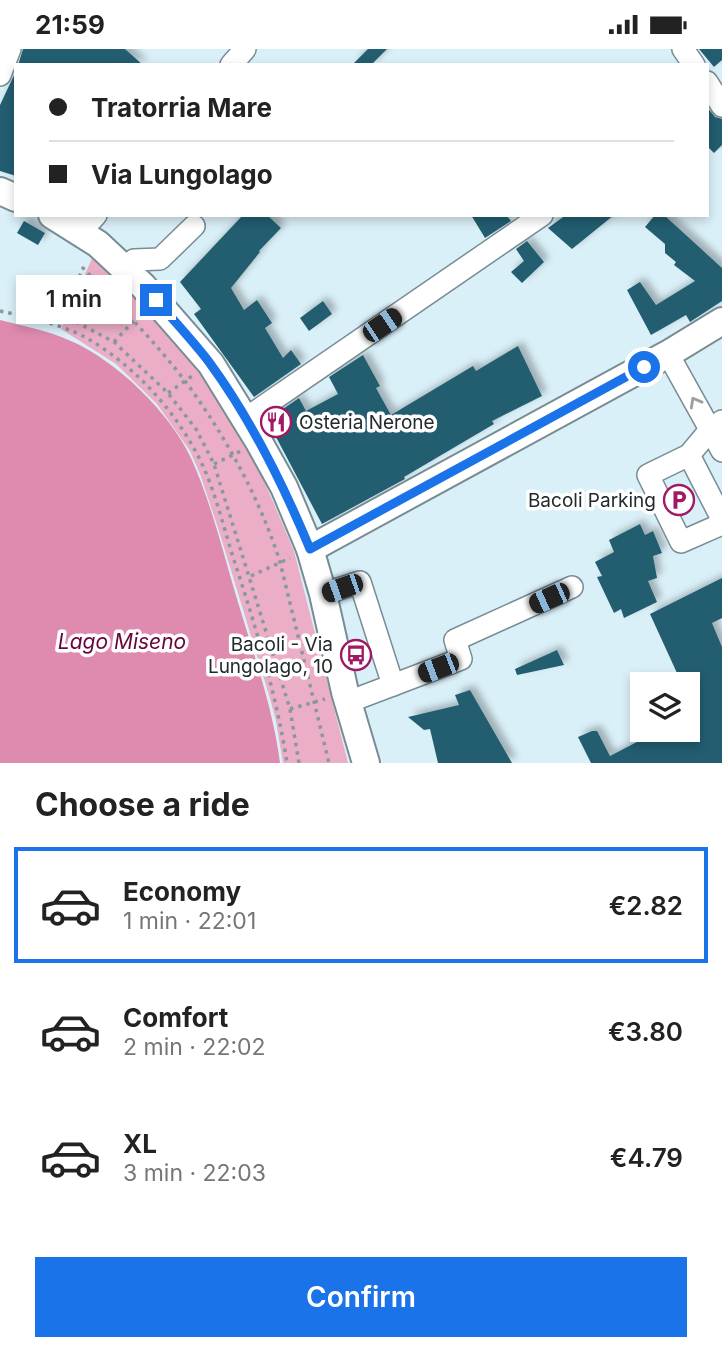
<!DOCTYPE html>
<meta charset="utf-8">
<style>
body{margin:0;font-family:Inter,sans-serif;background:#f2f2f2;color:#222;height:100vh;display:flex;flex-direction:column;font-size:26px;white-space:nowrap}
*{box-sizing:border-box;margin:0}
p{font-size:23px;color:#767676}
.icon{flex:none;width:38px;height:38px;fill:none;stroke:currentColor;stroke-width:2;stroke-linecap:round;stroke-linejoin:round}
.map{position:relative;height:714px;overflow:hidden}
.sheet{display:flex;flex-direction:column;background:#fff;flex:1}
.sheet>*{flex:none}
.guide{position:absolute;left:14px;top:14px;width:695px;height:154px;border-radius:0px;box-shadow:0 4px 10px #0003;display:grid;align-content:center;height:154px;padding:0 35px;background:#fff}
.tools{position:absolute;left:630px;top:623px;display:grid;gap:14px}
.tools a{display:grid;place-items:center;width:70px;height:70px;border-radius:0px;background:#fff;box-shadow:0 4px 10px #0003;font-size:35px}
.end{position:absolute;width:32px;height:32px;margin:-16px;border:9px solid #1a73e8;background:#fff;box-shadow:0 0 0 4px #fff}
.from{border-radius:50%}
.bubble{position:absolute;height:49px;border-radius:0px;background:#fff;box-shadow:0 4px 10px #0003;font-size:23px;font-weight:600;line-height:49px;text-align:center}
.car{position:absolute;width:21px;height:42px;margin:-21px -10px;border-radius:9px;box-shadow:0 0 5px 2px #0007;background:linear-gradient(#222 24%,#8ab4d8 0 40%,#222 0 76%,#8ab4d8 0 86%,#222 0)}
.guide b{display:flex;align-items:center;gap:24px;height:66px;font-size:26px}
.guide b+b{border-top:2px solid #e0e0e0}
.guide i{width:18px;height:18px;background:#222}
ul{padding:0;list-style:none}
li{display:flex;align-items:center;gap:21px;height:116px;margin:0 14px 10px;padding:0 21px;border:4px solid transparent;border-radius:0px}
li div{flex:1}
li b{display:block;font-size:26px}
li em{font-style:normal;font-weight:600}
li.selected{border-color:#1a73e8}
li>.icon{width:63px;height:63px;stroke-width:1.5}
h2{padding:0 35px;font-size:32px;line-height:84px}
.button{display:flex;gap:14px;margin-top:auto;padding:14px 35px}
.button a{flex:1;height:80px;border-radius:0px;background:#1a73e8;color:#fff;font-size:28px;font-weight:600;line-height:80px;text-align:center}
.status{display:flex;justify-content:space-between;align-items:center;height:49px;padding:0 35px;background:#fff;direction:ltr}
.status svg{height:19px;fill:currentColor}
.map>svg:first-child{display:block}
</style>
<div class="status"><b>21:59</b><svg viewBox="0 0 49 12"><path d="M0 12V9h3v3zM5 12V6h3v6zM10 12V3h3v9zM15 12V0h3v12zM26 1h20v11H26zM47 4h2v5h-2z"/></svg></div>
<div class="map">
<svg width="722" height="714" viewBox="0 0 722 714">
<defs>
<filter id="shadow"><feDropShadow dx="5" dy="-5" stdDeviation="3.5" flood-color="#0004"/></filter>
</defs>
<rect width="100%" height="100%" fill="#daf0f8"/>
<!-- green -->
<path fill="#ecaec7" d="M93 207 199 316 251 401 294 502 348 714H283L276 672 269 646 219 482 200 425 190 402 157 355 116 315 61 280Z"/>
<!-- water -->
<path fill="#de8baf" d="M0 271C24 277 49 282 71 292 117 312 170 364 191 409 211 453 223 503 237 550 253 604 273 658 280 714H0Z"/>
<!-- building -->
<g fill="#245d6f" filter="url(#shadow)">
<path d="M23 0H125L143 16H18Z"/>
<path d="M368 0H387L371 16H352Z"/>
<path d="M699 0H722V11L714 18Z"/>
<path d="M16 22V127L0 122V56Z"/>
<path d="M707 58 715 68 722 70V96L714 104 707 97Z"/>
<path d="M243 166H267L281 179 259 202 260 203 231 239 244 261 257 251 272 274 265 279 283 309 291 301 301 315 254 348 194 265 201 260 180 233Z"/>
<path d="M471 166H506L511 172 485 189Z"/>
<path d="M566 166H614L572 200 548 179Z"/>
<path d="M655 166H664L722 219V252L690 273 686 266 651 286 627 241 640 233 656 256 695 232 674 216 676 213 665 204V195L645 178Z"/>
<path d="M24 172 45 184 38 196 17 184Z"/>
<path d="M527 192 544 213 522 234 511 223 524 212 516 200Z"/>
<path d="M323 252 332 265 309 282 300 269Z"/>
<path d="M518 297 542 347 492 372 494 375 404 428 405 430 322 475 267 371 299 349 306 362 338 345 329 328 363 306 380 337 376 339 391 366 473 317 476 322Z"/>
<path d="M640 475 645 486 653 482 662 504 653 507 657 529 648 532 657 553 624 569 621 560 614 564 597 528 602 527 595 513 614 503 609 491Z"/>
<path d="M722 529V569L712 574 722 598V714H591L578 688 592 682H597L610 707 660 681H688V666L699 660 688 635H682L650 565Z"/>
<path d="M557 601 564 616 517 626 515 620Z"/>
<path d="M470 641 512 714H438L430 680 424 681 408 668 459 656 455 646Z"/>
</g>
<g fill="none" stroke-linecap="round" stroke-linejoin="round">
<!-- minor casing -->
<g stroke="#788c94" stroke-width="24">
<g id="minor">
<path d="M683 0 694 16"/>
<path d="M231 16 245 0"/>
<path d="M0 26 10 0"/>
<path d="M707 33 722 57"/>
<path d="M81 182 96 166"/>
<path d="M125 220 134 211 160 210 194 177"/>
<path d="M668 305 722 402"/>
<path d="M245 370 542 166"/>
<path d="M722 372 710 381 689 406 648 426 681 493 722 475"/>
<path d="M689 406 722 470"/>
<path d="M323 545 360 533 393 636 348 653"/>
<path d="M393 636 461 610 455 591 572 538"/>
</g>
</g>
<!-- major casing -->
<g stroke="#788c94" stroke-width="30">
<g id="major">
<path d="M0 142 16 149"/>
<path d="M52 166 98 195 143 237 211 315 259 393 284 438 310 500 323 545 345 643 366 714"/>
<path d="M310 500 668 305 722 272"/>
</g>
</g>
<!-- path -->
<g stroke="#88989e" stroke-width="3.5" stroke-dasharray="3.5 5" stroke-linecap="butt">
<path d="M0 262C32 269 67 276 95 294 142 324 180 368 203 417 218 450 226 489 238 523 258 586 277 649 287 714"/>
<path d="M114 293 139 266"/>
<path d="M168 344 192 327"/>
<path d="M214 415 241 402"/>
<path d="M251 527 290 509"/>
<path d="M290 660 325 650"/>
<path d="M299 714 290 660 214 415 196 380 168 344 114 293 63 266 83 219C124 262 169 306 202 356 234 403 263 459 280 513L329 714"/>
</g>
<!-- minor -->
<use href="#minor" stroke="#fff" stroke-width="21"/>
<!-- major -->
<use href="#major" stroke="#fff" stroke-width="26"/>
</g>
<!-- one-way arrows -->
<defs><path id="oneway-chevron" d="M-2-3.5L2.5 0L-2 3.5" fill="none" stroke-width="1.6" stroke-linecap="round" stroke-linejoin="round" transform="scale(1.75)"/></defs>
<use stroke="#9c9fa0" href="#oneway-chevron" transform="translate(695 353) rotate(-119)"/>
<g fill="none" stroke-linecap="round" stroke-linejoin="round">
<!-- route -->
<path stroke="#1a73e8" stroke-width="9" d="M156 251C174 272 193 292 209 313 251 370 283 435 310 500L644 318"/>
</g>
<!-- icons -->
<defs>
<g id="restaurant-ring" transform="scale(1.575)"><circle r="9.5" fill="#fff" stroke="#a11965" stroke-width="1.5"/><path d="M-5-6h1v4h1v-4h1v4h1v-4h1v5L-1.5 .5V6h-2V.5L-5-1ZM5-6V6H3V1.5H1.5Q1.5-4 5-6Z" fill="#a11965"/></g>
<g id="parking-ring" transform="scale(1.575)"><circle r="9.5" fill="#fff" stroke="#a11965" stroke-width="1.5"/><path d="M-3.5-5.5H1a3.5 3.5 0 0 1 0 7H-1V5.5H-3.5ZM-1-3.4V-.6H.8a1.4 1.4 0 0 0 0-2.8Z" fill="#a11965"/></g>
<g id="bus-ring" transform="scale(1.575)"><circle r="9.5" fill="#fff" stroke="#a11965" stroke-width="1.5"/><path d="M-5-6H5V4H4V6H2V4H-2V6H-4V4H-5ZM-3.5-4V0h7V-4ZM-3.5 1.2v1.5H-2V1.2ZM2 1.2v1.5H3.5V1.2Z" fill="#a11965"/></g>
</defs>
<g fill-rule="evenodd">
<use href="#restaurant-ring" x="276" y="373"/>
<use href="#parking-ring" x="679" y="451"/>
<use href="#bus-ring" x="356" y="606"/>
</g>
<g text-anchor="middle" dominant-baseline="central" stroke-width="7" stroke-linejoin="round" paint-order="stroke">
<!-- poi labels -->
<g font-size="19" fill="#222a2d" stroke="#fff" text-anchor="end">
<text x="299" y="373" text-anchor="start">Osteria Nerone</text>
<text x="656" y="451">Bacoli Parking</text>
<text x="333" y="595">Bacoli - Via<tspan x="333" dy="22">Lungolago, 10</tspan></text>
</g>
<!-- water labels -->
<g font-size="21" font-style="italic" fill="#6a043f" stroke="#fff">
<text x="122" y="592">Lago Miseno</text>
</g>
</g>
</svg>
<div class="tools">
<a><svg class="icon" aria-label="layers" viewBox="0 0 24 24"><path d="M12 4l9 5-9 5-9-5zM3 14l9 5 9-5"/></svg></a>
</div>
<i class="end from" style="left:644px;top:318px"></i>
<i class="end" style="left:156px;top:251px"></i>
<div class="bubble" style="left:16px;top:226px;width:116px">1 min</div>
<i class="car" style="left:382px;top:276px;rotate:56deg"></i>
<i class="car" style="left:342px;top:539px;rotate:251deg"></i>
<i class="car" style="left:549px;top:549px;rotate:246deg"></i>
<i class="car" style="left:438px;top:619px;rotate:249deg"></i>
<div class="guide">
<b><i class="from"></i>Tratorria Mare</b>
<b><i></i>Via Lungolago</b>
</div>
</div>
<section class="sheet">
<h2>Choose a ride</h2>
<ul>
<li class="selected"><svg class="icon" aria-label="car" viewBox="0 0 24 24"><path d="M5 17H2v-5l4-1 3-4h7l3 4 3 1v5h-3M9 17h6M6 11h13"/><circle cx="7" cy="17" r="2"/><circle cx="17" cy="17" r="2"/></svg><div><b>Economy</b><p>1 min · 22:01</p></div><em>€2.82</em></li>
<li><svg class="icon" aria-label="car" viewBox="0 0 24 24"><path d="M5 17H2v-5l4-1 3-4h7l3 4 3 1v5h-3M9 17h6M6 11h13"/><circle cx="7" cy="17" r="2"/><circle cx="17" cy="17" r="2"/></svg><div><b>Comfort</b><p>2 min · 22:02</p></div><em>€3.80</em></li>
<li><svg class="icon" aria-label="car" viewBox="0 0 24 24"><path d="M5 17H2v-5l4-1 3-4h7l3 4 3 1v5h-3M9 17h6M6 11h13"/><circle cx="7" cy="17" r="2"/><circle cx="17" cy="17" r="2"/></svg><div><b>XL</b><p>3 min · 22:03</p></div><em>€4.79</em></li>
</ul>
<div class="button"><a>Confirm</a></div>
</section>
